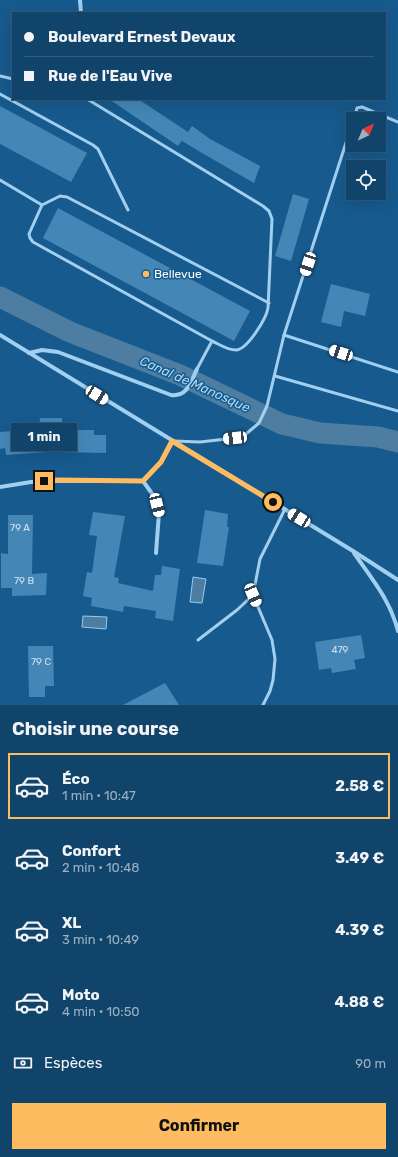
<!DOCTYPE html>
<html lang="fr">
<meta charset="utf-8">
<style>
body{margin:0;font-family:Rubik,sans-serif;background:#1e4e72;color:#f1f3f6;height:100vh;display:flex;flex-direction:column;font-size:15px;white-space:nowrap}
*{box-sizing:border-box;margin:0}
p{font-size:13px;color:#9cb0c1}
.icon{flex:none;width:22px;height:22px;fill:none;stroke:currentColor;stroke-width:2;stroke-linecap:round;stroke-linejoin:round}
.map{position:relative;height:705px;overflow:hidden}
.panel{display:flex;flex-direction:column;background:#11446a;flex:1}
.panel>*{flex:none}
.guide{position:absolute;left:12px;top:12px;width:374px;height:88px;border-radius:0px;box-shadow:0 4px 16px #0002,0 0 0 1px #305c7e;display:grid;align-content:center;height:88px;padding:0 12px;background:#11446a}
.needle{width:26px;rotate:44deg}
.buttons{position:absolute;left:346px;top:112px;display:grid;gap:8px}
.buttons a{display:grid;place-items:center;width:40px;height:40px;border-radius:0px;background:#11446a;box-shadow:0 4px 16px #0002,0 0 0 1px #305c7e;font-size:20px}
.end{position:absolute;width:18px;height:18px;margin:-9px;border:5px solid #ffbb5f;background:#111;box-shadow:0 0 0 2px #111}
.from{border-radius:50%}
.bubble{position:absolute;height:28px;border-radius:0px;background:#11446a;box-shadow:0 4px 16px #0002,0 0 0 1px #305c7e;font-size:13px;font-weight:700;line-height:28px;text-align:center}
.car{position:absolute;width:12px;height:24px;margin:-12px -6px;border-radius:5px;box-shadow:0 0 3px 1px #0007;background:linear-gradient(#fff 24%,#345 0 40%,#fff 0 76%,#345 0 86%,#fff 0)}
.guide b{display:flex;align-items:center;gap:14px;height:38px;font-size:15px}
.guide b+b{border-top:1px solid #305c7e}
.guide i{width:10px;height:10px;background:#f1f3f6}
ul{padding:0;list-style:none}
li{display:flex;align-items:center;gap:12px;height:66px;margin:0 8px 6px;padding:0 4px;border:2px solid transparent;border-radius:0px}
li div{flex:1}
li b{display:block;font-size:15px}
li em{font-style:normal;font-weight:700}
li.current{border-color:#ffbb5f}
li>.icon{width:36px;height:36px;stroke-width:1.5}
h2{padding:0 12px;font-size:18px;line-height:48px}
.pay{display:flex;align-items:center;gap:10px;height:44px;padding:0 12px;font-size:15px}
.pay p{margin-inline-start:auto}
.action{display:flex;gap:8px;margin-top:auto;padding:8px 12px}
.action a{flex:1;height:46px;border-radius:0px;background:#ffbb5f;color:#111;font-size:16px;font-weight:700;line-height:46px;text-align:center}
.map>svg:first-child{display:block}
</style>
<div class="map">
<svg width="398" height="705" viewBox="0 0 398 705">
<rect width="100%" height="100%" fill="#175a8d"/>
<!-- water -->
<g fill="#4d7da1" stroke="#94ccf2">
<path d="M193 577 206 579 202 603 190 602Z"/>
<path d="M83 616 107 617 106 629 82 627Z"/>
</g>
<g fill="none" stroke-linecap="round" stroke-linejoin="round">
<!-- canal -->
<path stroke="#4d7da1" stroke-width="21" d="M0 297 70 332 180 375 282 424 320 433 378 437 398 442"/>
</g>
<!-- building -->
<g fill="#4487b7">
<path d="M109 99H138L188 132 192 126 210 139 260 166 254 183 202 153 182 141 183 139 178 146Z"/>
<path d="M0 106 87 153 71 182 0 144Z"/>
<path d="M293 194 309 199 291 261 275 256Z"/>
<path d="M58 208 250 311 234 341 43 238Z"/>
<path d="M331 284 370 294 365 316 344 311 341 327 321 322Z"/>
<path d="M40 418H62V430H94V435H106V453L61 452V451L6 455 5 448 0 449V432L39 429Z"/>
<path d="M205 510 228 514 227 527H229L223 566 197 563Z"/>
<path d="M93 512 125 516 114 577 119 578 118 583 153 591 155 575H161L162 566 180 569 173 621 155 618 156 611 124 606 123 612 91 606 92 598 83 596 87 572 92 573 97 536 89 535Z"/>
<path d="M8 515H33L32 574 47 573 46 595 12 596V588H1V553L8 554Z"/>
<path d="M361 635 365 658 354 660 356 669 332 673 331 668 319 670 315 642Z"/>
<path d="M28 646H53L54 686H45V697H29Z"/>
<path d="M165 683 179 705H123Z"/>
</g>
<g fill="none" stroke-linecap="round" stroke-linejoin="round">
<!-- lane -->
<g stroke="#a1cfef" stroke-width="3">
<path d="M0 76 13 79"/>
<path d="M0 94 93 145 98 149 128 210"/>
<path d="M354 119 357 108 362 107 398 122"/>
<path d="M0 180 42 205 29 234 30 238 33 242 212 341C219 344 227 350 236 350 247 350 266 319 268 308L272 219 269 211 263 206 87 99"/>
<path d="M42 205 60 196 67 197 269 303"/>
<path d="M284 335 398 372"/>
<path d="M197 369 212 341"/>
<path d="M275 376 398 411"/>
<path d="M174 441 200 442 235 438 246 434 259 423 267 406 284 335 353 121"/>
<path d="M198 640 237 610 253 595"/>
<path d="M263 705 270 691 273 680 275 659 272 640 253 595 260 559 285 509"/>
</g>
<!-- street -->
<g stroke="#a1cfef" stroke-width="4">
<path d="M80 0 81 13"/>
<path d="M0 335 353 551 398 580"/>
<path d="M29 353 42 350 58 352 171 395C188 397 191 381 197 369"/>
<path d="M143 481 153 495 159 513 156 553"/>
<path d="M0 487 31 482 57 481H143L161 462 173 441"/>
<path d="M354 553C372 579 390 600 398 631"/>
</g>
</g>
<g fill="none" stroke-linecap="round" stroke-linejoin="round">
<!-- route -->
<path stroke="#ffbb5f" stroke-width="5" d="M44 481 57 480 143 481 161 462 172 441 273 502"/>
</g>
<!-- markers -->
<circle fill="#ffbb5f" stroke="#175a8d" stroke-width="1.5" cx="146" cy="274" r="4"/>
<g text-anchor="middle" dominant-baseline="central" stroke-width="3" stroke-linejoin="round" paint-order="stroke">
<!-- number labels -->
<g font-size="10" fill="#d0e1ed">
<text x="20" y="528">79 A</text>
<text x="24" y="581">79 B</text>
<text x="340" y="650">479</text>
<text x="41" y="662">79 C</text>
</g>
<!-- poi labels -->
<g font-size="12" fill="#fff" stroke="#175a8d" text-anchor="start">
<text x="154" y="274">Bellevue</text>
</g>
<!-- water labels -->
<g font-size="13" font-style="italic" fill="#add9f6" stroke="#175a8d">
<text transform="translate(195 384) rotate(24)">Canal de Manosque</text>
</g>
</g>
</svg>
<div class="buttons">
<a><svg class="needle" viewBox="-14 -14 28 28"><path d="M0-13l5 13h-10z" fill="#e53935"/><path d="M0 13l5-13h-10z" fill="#9cb0c1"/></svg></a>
<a><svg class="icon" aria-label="locate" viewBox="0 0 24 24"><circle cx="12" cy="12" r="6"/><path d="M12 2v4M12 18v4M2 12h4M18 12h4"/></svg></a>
</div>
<i class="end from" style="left:273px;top:502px"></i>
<i class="end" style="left:44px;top:481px"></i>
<div class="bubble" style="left:11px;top:423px;width:66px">1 min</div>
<i class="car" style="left:308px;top:264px;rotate:198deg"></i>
<i class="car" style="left:341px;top:353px;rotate:288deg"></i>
<i class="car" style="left:97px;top:395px;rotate:122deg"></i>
<i class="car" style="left:235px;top:438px;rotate:264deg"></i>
<i class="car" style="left:157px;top:505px;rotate:166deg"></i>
<i class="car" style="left:299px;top:518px;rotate:301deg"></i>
<i class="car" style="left:253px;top:595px;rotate:157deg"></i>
<div class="guide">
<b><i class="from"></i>Boulevard Ernest Devaux</b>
<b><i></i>Rue de l'Eau Vive</b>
</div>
</div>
<section class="panel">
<h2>Choisir une course</h2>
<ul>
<li class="current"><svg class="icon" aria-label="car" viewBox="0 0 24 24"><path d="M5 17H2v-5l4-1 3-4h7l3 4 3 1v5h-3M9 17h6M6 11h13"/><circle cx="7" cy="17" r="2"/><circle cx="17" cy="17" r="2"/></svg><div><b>Éco</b><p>1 min · 10:47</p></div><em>2.58 €</em></li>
<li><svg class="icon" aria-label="car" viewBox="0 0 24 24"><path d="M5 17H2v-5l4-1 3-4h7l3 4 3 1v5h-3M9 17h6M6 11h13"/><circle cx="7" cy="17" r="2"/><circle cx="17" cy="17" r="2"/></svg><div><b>Confort</b><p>2 min · 10:48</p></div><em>3.49 €</em></li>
<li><svg class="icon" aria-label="car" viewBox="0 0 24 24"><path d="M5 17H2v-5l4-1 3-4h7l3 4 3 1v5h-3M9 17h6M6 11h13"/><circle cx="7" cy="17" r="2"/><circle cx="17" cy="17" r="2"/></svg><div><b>XL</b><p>3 min · 10:49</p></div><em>4.39 €</em></li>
<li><svg class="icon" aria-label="car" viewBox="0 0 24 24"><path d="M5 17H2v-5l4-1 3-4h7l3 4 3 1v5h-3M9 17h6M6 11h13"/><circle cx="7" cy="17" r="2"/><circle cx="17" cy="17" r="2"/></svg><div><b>Moto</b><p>4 min · 10:50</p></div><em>4.88 €</em></li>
</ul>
<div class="pay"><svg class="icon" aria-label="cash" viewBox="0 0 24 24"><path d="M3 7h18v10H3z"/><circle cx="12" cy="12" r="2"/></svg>Espèces<p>90 m</p></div>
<div class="action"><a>Confirmer</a></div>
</section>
